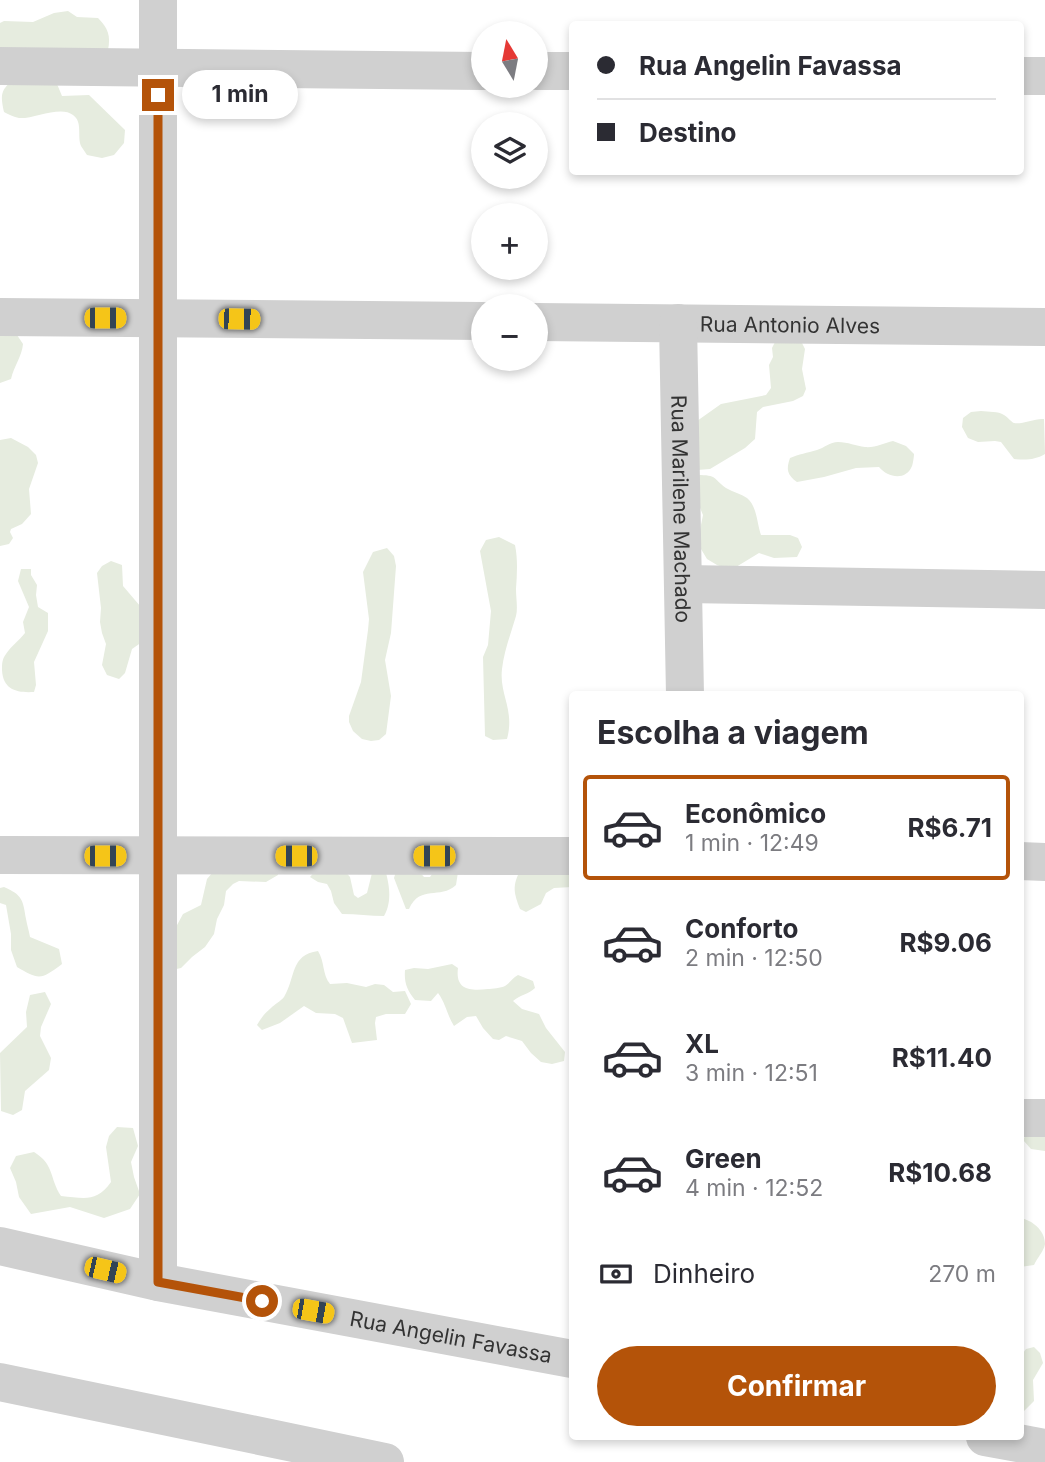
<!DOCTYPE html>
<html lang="pt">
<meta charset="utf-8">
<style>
body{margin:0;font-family:Inter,sans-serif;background:#f7f7f7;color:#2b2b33;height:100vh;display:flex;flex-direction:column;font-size:26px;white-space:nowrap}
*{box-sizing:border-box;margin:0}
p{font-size:23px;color:#7c7c81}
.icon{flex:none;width:38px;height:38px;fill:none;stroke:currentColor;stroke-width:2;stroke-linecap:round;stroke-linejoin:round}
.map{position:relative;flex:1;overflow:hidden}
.drawer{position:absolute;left:569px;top:691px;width:455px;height:749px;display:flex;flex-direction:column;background:#fff;border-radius:7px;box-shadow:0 4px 10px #0003}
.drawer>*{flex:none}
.top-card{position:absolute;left:569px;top:21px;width:455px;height:154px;border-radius:7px;box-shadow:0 4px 10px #0003;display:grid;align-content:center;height:154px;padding:0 28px;background:#fff}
.needle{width:46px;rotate:350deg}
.fabs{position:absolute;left:471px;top:21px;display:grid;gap:14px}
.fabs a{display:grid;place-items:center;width:77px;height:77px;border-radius:50%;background:#fff;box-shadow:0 4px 10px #0003;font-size:35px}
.end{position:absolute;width:32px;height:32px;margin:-16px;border:9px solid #b45309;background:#fff;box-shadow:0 0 0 4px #fff}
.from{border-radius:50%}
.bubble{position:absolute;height:49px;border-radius:24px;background:#fff;box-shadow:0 4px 10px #0003;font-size:23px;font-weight:700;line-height:49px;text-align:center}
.car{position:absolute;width:21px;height:42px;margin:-21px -10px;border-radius:9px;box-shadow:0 0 5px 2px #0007;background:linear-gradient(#f5c518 24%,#345 0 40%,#f5c518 0 76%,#345 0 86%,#f5c518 0)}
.top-card b{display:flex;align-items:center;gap:24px;height:66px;font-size:26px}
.top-card b+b{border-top:2px solid #e1e1e2}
.top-card i{width:18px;height:18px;background:#2b2b33}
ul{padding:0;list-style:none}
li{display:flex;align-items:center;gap:21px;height:105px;margin:0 14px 10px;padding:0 14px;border:4px solid transparent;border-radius:7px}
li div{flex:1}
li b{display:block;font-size:26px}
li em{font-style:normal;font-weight:700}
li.on{border-color:#b45309}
li>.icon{width:63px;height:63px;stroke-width:1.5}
h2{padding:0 28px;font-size:32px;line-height:84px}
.pay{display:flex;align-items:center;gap:18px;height:77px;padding:0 28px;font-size:26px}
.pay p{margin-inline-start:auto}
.action{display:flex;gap:14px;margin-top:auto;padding:14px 28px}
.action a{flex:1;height:80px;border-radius:42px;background:#b45309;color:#fff;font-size:28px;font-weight:700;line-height:80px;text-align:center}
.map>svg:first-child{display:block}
</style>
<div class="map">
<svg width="1045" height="1462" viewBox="0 0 1045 1462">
<rect width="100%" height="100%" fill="#fff"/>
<!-- green -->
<g fill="#e6ecdf">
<path d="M68 11 77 17 98 18C108 28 111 36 108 50L0 61V23L4 21 33 22 54 13Z"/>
<path d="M15 78 57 84 62 96 89 95 125 130 124 143 114 155 102 158 87 155C85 152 83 149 81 146 77 136 83 122 73 115 61 105 34 119 19 118 14 117 8 114 4 112 0 93 1 90 15 78Z"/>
<path d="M0 333 17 335 23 344C22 356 14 366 11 379L0 383Z"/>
<path d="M776 340 802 343 805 349 802 369 806 389 803 396 793 401 763 407 757 412 755 439 745 448 710 469 697 470V421L721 404 766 395 771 388 769 365 773 357 772 348Z"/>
<path d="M981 411C989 412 998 411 1004 415 1008 417 1011 422 1014 423 1021 425 1035 418 1044 419L1045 454C1035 460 1026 460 1014 459L1001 442 995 441 978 442 968 438 962 427 963 418 971 412Z"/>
<path d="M11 438 28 447 36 455 38 463 29 489 31 514 22 524 11 529 10 532 13 538 9 544 0 546V440Z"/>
<path d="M893 441 906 446 914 454C914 456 913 464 912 466 906 481 888 478 879 467L856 468 824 477 797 482C787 475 786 469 790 458 799 454 807 453 817 450 824 448 830 442 838 442 848 442 856 446 865 447 875 448 884 443 893 441Z"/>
<path d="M697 475C718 475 712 478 726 488 733 492 741 494 747 498 757 506 757 524 761 535H790L798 538 802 547 797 557 774 558 759 553 736 567 728 569 717 565 707 559 701 549 699 535 703 515 698 503Z"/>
<path d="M499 537 515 545C518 560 517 574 516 589 516 598 518 608 516 616 511 633 504 651 502 669 499 695 515 709 507 739L493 740 485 736 483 657 488 645 491 611 480 551 486 540Z"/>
<path d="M387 548 394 556 396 566 391 633 385 660 391 696 386 734 379 740 371 741 362 739 353 731 349 722V716L361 682 368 630 369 619 363 572 373 552Z"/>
<path d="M111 561 122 565 123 586 146 613 142 642 132 649 125 673 119 679 107 675 102 665 106 644 102 633 100 622 101 608 97 573 102 566Z"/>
<path d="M21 569H31V575L37 585 36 595 38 607 48 613V631L34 662 36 685 34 692C17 693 3 690 2 670 2 664 2 659 6 654 11 646 19 641 25 633L23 622 29 607 18 581Z"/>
<path d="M219 865 278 867V875L266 882 239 881 233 884 226 891 224 905 217 919 214 934 205 947 192 957 181 968 172 970 176 927 183 914 201 905 207 879Z"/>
<path d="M384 866C389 882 393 901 384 916 370 916 357 914 342 914L334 903 331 891 327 884 318 882 310 877 318 868 343 869 350 877 354 895 358 898 367 893 372 873Z"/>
<path d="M437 867 458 872 456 885C440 900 420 884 409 909H406L394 878 397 868 417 869 424 877H430Z"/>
<path d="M572 870V887L554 888 546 893 541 904 526 912 520 909C514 893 512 886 520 871Z"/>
<path d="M4 887C23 895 23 901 26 919 27 925 29 931 30 937L59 949 62 964C41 980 39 980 17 967L11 950V934L6 905 0 903V888Z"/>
<path d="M318 951C325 962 322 974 330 984L347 983 366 987 375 984 384 985 393 992 405 991 411 1004 405 1014H386L376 1017 375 1023 377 1040 352 1043 343 1018 335 1014 316 1013 304 1006 280 1023 262 1030 257 1025C261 1018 265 1013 271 1008 275 1004 281 1001 284 997 296 977 290 955 318 951Z"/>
<path d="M452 964 458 968C455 990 470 991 488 989 492 989 501 988 505 986 510 983 512 978 518 975L533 981 535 988C529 994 520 995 513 1001L522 1009 539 1014 546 1028 565 1052 564 1061 552 1064 541 1062 531 1053 522 1041 506 1036 499 1040 493 1039 483 1028 476 1016 467 1017 454 1026C447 1015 446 1004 438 993L431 1001 415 1000C407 990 404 983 405 970L414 968 428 969Z"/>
<path d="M45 992 51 1004 41 1027 40 1036 51 1058 49 1070 25 1091 22 1110 13 1115 1 1111 0 1053 27 1027 26 1012 30 995Z"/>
<path d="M117 1127 133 1128 138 1146 131 1162 134 1177 140 1194 130 1209 104 1218 70 1207 31 1214 19 1197 16 1182 10 1168 16 1156 34 1152C55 1165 49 1178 61 1196 84 1198 96 1203 111 1182L106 1147 109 1136Z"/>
<path d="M1045 1132V1151L1031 1149 1023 1140 1026 1134Z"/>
<path d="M1020 1218C1032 1220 1045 1230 1045 1244 1044 1251 1037 1258 1034 1265L1020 1267Z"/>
<path d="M1034 1347 1040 1353 1043 1363 1033 1380 1034 1401 1020 1415V1357L1026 1349Z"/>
</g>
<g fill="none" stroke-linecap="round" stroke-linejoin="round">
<!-- minor -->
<g stroke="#d0d0d0" stroke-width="38">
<path d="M0 66 483 71"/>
<path d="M536 71H572"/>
<path d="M1020 76H1045"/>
<path d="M0 317 483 321"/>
<path id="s1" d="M536 322 1045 327"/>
<path id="s2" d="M678 323 685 695"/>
<path d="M684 584 1045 590"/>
<path d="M0 855 572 856"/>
<path d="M1020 861 1045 862"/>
<path d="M1020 1118H1045"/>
<path id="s3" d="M0 1246 158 1282 572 1359"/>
<path d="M158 1282V0"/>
<path d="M0 1382 385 1462"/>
<path d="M985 1437 1045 1448"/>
</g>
</g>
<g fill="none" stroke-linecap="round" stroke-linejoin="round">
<!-- route -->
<path stroke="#b45309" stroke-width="9" d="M158 95V1282L262 1301"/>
</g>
<g text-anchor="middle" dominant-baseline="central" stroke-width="7" stroke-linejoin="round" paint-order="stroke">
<!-- street labels -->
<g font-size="21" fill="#333" stroke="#fff">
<text stroke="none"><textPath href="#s1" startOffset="254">Rua Antonio Alves</textPath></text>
<text stroke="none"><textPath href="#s2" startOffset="186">Rua Marilene Machado</textPath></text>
<text stroke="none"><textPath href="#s3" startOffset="460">Rua Angelin Favassa</textPath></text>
</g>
</g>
</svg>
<div class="fabs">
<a><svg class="needle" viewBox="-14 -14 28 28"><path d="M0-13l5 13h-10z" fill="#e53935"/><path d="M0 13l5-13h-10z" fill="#7c7c81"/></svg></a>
<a><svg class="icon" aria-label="layers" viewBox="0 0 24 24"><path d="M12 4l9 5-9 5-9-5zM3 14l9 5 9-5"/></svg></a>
<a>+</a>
<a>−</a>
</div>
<i class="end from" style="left:262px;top:1301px"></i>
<i class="end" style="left:158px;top:95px"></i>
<div class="bubble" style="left:182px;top:70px;width:116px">1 min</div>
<i class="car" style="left:105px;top:318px;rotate:90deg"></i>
<i class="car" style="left:239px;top:319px;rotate:91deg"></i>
<i class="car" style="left:105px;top:856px;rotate:90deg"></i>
<i class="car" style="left:296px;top:856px;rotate:270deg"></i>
<i class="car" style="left:434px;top:856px;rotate:270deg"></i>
<i class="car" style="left:105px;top:1270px;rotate:103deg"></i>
<i class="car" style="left:313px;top:1311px;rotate:100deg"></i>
<div class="top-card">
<b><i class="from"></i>Rua Angelin Favassa</b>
<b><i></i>Destino</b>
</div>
<section class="drawer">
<h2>Escolha a viagem</h2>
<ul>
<li class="on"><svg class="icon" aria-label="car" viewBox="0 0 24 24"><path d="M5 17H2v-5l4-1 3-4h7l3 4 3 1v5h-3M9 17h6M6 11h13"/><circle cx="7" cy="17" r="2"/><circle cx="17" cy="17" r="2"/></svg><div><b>Econômico</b><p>1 min · 12:49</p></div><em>R$6.71</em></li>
<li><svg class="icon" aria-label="car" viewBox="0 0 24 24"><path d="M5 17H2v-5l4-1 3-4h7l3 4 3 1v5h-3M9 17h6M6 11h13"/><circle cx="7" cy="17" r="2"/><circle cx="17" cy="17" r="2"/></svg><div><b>Conforto</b><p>2 min · 12:50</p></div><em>R$9.06</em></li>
<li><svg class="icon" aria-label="car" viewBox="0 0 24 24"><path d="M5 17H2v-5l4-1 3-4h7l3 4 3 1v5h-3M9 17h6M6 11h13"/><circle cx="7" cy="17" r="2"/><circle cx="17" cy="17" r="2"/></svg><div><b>XL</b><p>3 min · 12:51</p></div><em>R$11.40</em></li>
<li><svg class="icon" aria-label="car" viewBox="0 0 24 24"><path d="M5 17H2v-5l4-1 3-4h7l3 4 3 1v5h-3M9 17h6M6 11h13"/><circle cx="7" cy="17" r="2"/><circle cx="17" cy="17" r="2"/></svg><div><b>Green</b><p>4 min · 12:52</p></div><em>R$10.68</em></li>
</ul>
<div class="pay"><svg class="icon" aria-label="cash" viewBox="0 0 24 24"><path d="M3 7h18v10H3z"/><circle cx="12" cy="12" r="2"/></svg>Dinheiro<p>270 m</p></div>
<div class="action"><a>Confirmar</a></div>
</section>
</div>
